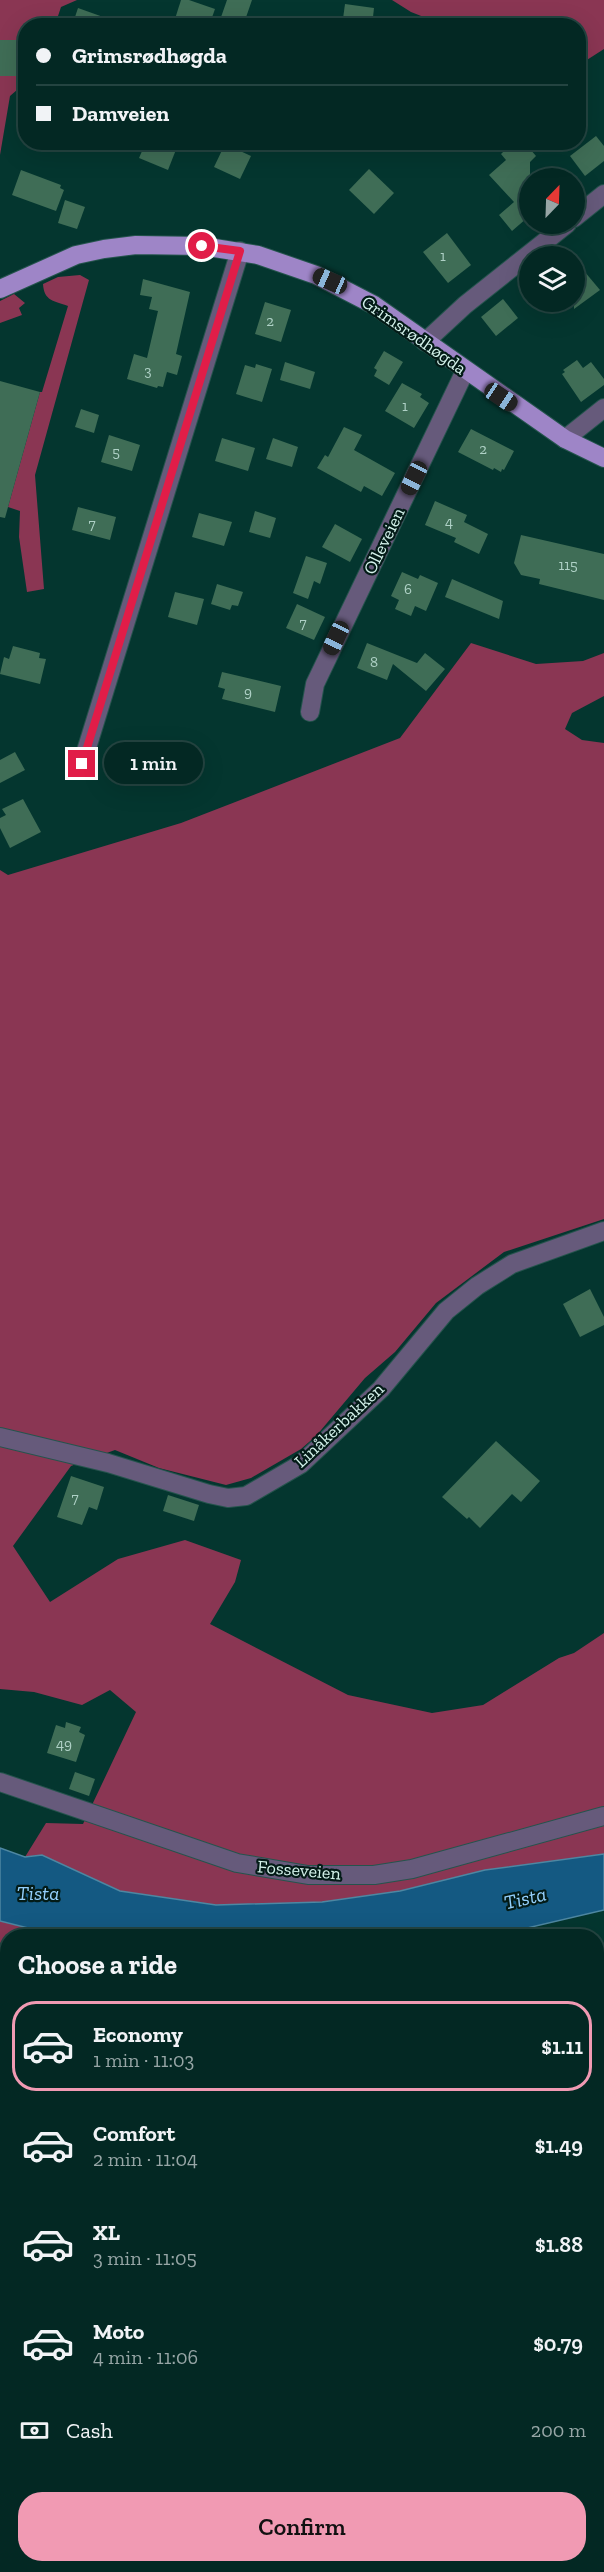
<!DOCTYPE html>
<meta charset="utf-8">
<style>
body{margin:0;font-family:"Zilla Slab",serif;background:#0d302b;color:#f1f3f6;height:100vh;display:flex;flex-direction:column;font-size:22px;white-space:nowrap}
*{box-sizing:border-box;margin:0}
p{font-size:20px;color:#97a6a6}
.icon{flex:none;width:33px;height:33px;fill:none;stroke:currentColor;stroke-width:2;stroke-linecap:round;stroke-linejoin:round}
.map{position:relative;flex:1;overflow:hidden}
.sheet{position:absolute;left:0px;top:1929px;width:604px;height:644px;display:flex;flex-direction:column;background:#032823;border-radius:24px 24px 0 0;box-shadow:0 6px 24px #0002,0 0 0 2px #244441}
.sheet>*{flex:none}
.guide{position:absolute;left:18px;top:18px;width:568px;height:132px;border-radius:24px;box-shadow:0 6px 24px #0002,0 0 0 2px #244441;display:grid;align-content:center;height:132px;padding:0 18px;background:#032823}
.needle{width:39px;rotate:23deg}
.controls{position:absolute;left:519px;top:168px;display:grid;gap:12px}
.controls a{display:grid;place-items:center;width:66px;height:66px;border-radius:50%;background:#032823;box-shadow:0 6px 24px #0002,0 0 0 2px #244441;font-size:30px}
.end{position:absolute;width:27px;height:27px;margin:-14px;border:8px solid #e11d48;background:#fff;box-shadow:0 0 0 3px #fff}
.from{border-radius:50%}
.bubble{position:absolute;height:42px;border-radius:21px;background:#032823;box-shadow:0 6px 24px #0002,0 0 0 2px #244441;font-size:20px;font-weight:600;line-height:42px;text-align:center}
.car{position:absolute;width:18px;height:36px;margin:-18px -9px;border-radius:8px;box-shadow:0 0 4px 2px #0007;background:linear-gradient(#222 24%,#8ab4d8 0 40%,#222 0 76%,#8ab4d8 0 86%,#222 0)}
.guide b{display:flex;align-items:center;gap:21px;height:57px;font-size:22px}
.guide b+b{border-top:2px solid #244441}
.guide i{width:15px;height:15px;background:#f1f3f6}
ul{padding:0;list-style:none}
li{display:flex;align-items:center;gap:18px;height:90px;margin:0 12px 9px;padding:0 6px;border:3px solid transparent;border-radius:24px}
li div{flex:1}
li b{display:block;font-size:22px}
li em{font-style:normal;font-weight:600}
li.current{border-color:#f19ab3}
li>.icon{width:54px;height:54px;stroke-width:1.5}
h2{padding:0 18px;font-size:27px;line-height:72px}
.pay{display:flex;align-items:center;gap:15px;height:66px;padding:0 18px;font-size:22px}
.pay p{margin-inline-start:auto}
.cta{display:flex;gap:12px;margin-top:auto;padding:12px 18px}
.cta a{flex:1;height:69px;border-radius:24px;background:#f19ab3;color:#111;font-size:24px;font-weight:600;line-height:69px;text-align:center}
.map>svg:first-child{display:block}
</style>
<div class="map">
<svg width="604" height="2572" viewBox="0 0 604 2572">
<rect width="100%" height="100%" fill="#04362f"/>
<!-- green -->
<g fill="#8a3653">
<path d="M0 0H77L61 7 55 25 26 26 25 83 10 96 0 155Z"/>
<path d="M392 0H604V49L579 65V26L444 25 411 12Z"/>
<path d="M80 275 89 280 35 475 44 589 27 592 19 537 20 511 8 507 40 392H42L68 306C54 301 44 301 43 284L58 277Z"/>
<path d="M14 294 25 303 19 308 22 315 0 323V301Z"/>
<path d="M471 643 536 664 583 661 604 653V696L572 713 565 729 582 740 604 743V1219L504 1252 436 1303 395 1352 365 1378 316 1436 301 1449 251 1478 226 1485 159 1468 115 1450 71 1466 13 1546 50 1602 118 1559 185 1540 241 1560 235 1582 210 1624 348 1695 432 1713 483 1705 559 1658 574 1653 604 1633V1854L485 1870 400 1891 322 1902 270 1905H216L120 1891 42 1855 25 1857 46 1823 83 1824 136 1712 110 1690 82 1705 34 1692 0 1689V870L8 875 181 823 400 738Z"/>
<path d="M0 1921 60 1936H8L7 2238 0 2227Z"/>
<path d="M604 2023V2313L597 2314V2027Z"/>
<path d="M0 2418 7 2419 8 2565H597V2527L604 2532V2572H0Z"/>
</g>
<!-- water -->
<path fill="#145982" stroke="#4e87a2" stroke-width="1.5" d="M0 1848 25 1857 42 1855 120 1891 216 1905 322 1902 400 1891 485 1870 604 1854V1910L493 1936H60L0 1921Z"/>
<!-- building -->
<g fill="#3f6d56">
<path d="M181 0H189L215 9 209 26H184L174 22Z"/>
<path d="M227 0H252L243 26 220 20Z"/>
<path d="M345 4 374 8 372 26H342Z"/>
<path d="M78 8 120 23V26H72Z"/>
<path d="M0 40H17L18 76H0Z"/>
<path d="M596 136 604 146V161L585 176 570 156Z"/>
<path d="M146 142H179L168 170 139 158Z"/>
<path d="M500 142H524L536 156 530 162V220L527 218 512 231 499 215 514 202 489 175 506 160 501 154 506 149Z"/>
<path d="M225 144 251 156 240 179 214 167Z"/>
<path d="M369 169 394 193 374 214 349 190Z"/>
<path d="M21 170 61 185 60 188 64 190 56 211 12 195Z"/>
<path d="M65 200 85 207 77 229 58 223Z"/>
<path d="M447 233 471 265 448 283 423 252Z"/>
<path d="M574 259 600 290 574 309Z"/>
<path d="M143 279 190 292 176 354 182 356 177 375 167 372 163 387 158 386 157 388 127 379 134 354 147 358 158 311 149 309 152 297 140 295Z"/>
<path d="M503 299 518 318 496 336 481 317Z"/>
<path d="M265 302 291 310 281 342 255 334Z"/>
<path d="M384 351 403 362 389 385 374 376 377 370 374 368Z"/>
<path d="M577 360 583 368 591 362 604 379V385L581 402 562 374 565 372 563 370Z"/>
<path d="M285 362 315 372 310 389 280 380Z"/>
<path d="M256 364 272 369 262 402 236 394 245 365 255 368Z"/>
<path d="M0 381 40 392 5 518 0 517Z"/>
<path d="M402 383 422 394 420 397 429 403 414 428 385 411Z"/>
<path d="M81 409 99 415 94 433 75 427Z"/>
<path d="M344 427 362 435 354 450 395 473 382 496 364 486 361 492 317 468 325 455 328 457Z"/>
<path d="M471 429 514 451 504 470 502 469 501 472 494 468 493 470 458 452Z"/>
<path d="M109 435 140 445 132 471 101 462Z"/>
<path d="M222 438 255 448 248 471 215 461Z"/>
<path d="M273 438 298 447 292 467 266 459Z"/>
<path d="M435 501 467 515 464 522 488 534 479 554 454 542 456 538 425 525Z"/>
<path d="M78 507 116 517 110 540 72 530Z"/>
<path d="M255 511 276 518 270 538 249 532Z"/>
<path d="M199 513 232 522 224 546 192 537Z"/>
<path d="M335 524 362 539 350 562 322 547Z"/>
<path d="M521 535 604 554V600L539 584 540 579 521 575 514 563Z"/>
<path d="M306 556 327 563 320 584 314 581 308 599 293 593Z"/>
<path d="M402 572 418 579 420 575 438 583 426 611 415 606 411 616 395 609 399 600 391 596Z"/>
<path d="M452 579 503 601 499 619 445 597Z"/>
<path d="M217 584 243 592 238 606 232 605 230 610 211 604Z"/>
<path d="M175 592 204 599 197 625 168 617Z"/>
<path d="M297 604 325 617 314 640 286 628Z"/>
<path d="M367 643 417 663 425 653 445 669 426 691 393 664 387 680 357 668Z"/>
<path d="M13 646 40 653 39 658 46 659 40 684 0 674 4 657 9 659Z"/>
<path d="M222 672 281 686 275 712 222 699 225 689 218 687Z"/>
<path d="M162 740 168 751 174 748 180 761 196 754 202 769 170 785 162 768 149 774 145 766 135 771 127 756Z"/>
<path d="M15 752 25 770 0 783V760Z"/>
<path d="M23 799 41 832 10 848 0 828V818L6 815 2 809Z"/>
<path d="M590 1289 604 1317V1325L580 1337 563 1304Z"/>
<path d="M496 1441 540 1481 521 1502 512 1494 480 1528 469 1517 467 1519 442 1497Z"/>
<path d="M71 1476 104 1487 97 1510 89 1507 82 1525 57 1517Z"/>
<path d="M168 1495 199 1505 194 1521 163 1511Z"/>
<path d="M66 1722 81 1727 79 1732 85 1735 76 1762 47 1753 56 1725 65 1728Z"/>
<path d="M75 1772 95 1779 89 1796 69 1789Z"/>
</g>
<g fill="none" stroke-linecap="round" stroke-linejoin="round">
<!-- minor casing -->
<g stroke="#25544d" stroke-width="20">
<g id="minor">
<path d="M574 218 604 194"/>
<path d="M425 342 465 305 567 224"/>
<path d="M565 439 604 408"/>
<path d="M310 712 315 684 465 371"/>
<path d="M82 764 240 251"/>
<path d="M0 1437 108 1463 209 1494 228 1498 246 1496 301 1464 381 1389 446 1311 477 1286 512 1264 604 1231"/>
<path d="M0 1782 237 1863 308 1875H374L412 1869 604 1816"/>
</g>
</g>
<!-- major casing -->
<g stroke="#25544d" stroke-width="20">
<g id="major">
<path d="M0 289 76 255 104 249 136 245 202 246 258 255 316 275 374 305 565 439 604 458"/>
<path d="M0 2304 8 2305"/>
<path d="M597 2385 604 2384"/>
</g>
</g>
<!-- minor -->
<use href="#minor" stroke="#665a7b" stroke-width="18"/>
<!-- major -->
<use href="#major" stroke="#9e85c7" stroke-width="18"/>
<!-- rail casing -->
<g stroke="#a9cbc4" stroke-width="7">
<path id="rail" d="M0 2397H8"/>
</g>
<!-- rail -->
<use href="#rail" stroke="#031b17" stroke-width="4.5" stroke-dasharray="14" stroke-linecap="butt"/>
</g>
<g fill="none" stroke-linecap="round" stroke-linejoin="round">
<!-- route -->
<path stroke="#e11d48" stroke-width="8" d="M82 764 240 251 202 246"/>
</g>
<g text-anchor="middle" dominant-baseline="central" stroke-width="4.5" stroke-linejoin="round" paint-order="stroke">
<!-- number labels -->
<g font-size="15" fill="#afd1c6">
<text x="443" y="256">1</text>
<text x="270" y="321">2</text>
<text x="148" y="371">3</text>
<text x="405" y="406">1</text>
<text x="483" y="449">2</text>
<text x="116" y="452">5</text>
<text x="449" y="522">4</text>
<text x="92" y="524">7</text>
<text x="568" y="565">115</text>
<text x="408" y="589">6</text>
<text x="303" y="623">7</text>
<text x="374" y="662">8</text>
<text x="248" y="692">9</text>
<text x="75" y="1498">7</text>
<text x="64" y="1744">49</text>
</g>
<!-- street labels -->
<g font-size="18" fill="#d4f2eb" stroke="#031b17">
<text transform="translate(414 335) rotate(35)">Grimsrødhøgda</text>
<text transform="translate(384 541) rotate(-64)">Olleveien</text>
<text transform="translate(339 1425) rotate(-43)">Linåkerbakken</text>
<text transform="translate(299 1870) rotate(5)">Fosseveien</text>
</g>
<!-- water labels -->
<g font-size="20" font-style="italic" fill="#94d0fd" stroke="#031b17">
<text x="38" y="1893">Tista</text>
<text transform="translate(525 1898) rotate(-13)">Tista</text>
</g>
</g>
</svg>
<div class="controls">
<a><svg class="needle" viewBox="-14 -14 28 28"><path d="M0-13l5 13h-10z" fill="#e53935"/><path d="M0 13l5-13h-10z" fill="#97a6a6"/></svg></a>
<a><svg class="icon" aria-label="layers" viewBox="0 0 24 24"><path d="M12 4l9 5-9 5-9-5zM3 14l9 5 9-5"/></svg></a>
</div>
<i class="end from" style="left:202px;top:246px"></i>
<i class="end" style="left:82px;top:764px"></i>
<div class="bubble" style="left:104px;top:742px;width:99px">1 min</div>
<i class="car" style="left:330px;top:281px;rotate:294deg"></i>
<i class="car" style="left:501px;top:397px;rotate:124deg"></i>
<i class="car" style="left:414px;top:478px;rotate:206deg"></i>
<i class="car" style="left:336px;top:638px;rotate:205deg"></i>
<div class="guide">
<b><i class="from"></i>Grimsrødhøgda</b>
<b><i></i>Damveien</b>
</div>
<section class="sheet">
<h2>Choose a ride</h2>
<ul>
<li class="current"><svg class="icon" aria-label="car" viewBox="0 0 24 24"><path d="M5 17H2v-5l4-1 3-4h7l3 4 3 1v5h-3M9 17h6M6 11h13"/><circle cx="7" cy="17" r="2"/><circle cx="17" cy="17" r="2"/></svg><div><b>Economy</b><p>1 min · 11:03</p></div><em>$1.11</em></li>
<li><svg class="icon" aria-label="car" viewBox="0 0 24 24"><path d="M5 17H2v-5l4-1 3-4h7l3 4 3 1v5h-3M9 17h6M6 11h13"/><circle cx="7" cy="17" r="2"/><circle cx="17" cy="17" r="2"/></svg><div><b>Comfort</b><p>2 min · 11:04</p></div><em>$1.49</em></li>
<li><svg class="icon" aria-label="car" viewBox="0 0 24 24"><path d="M5 17H2v-5l4-1 3-4h7l3 4 3 1v5h-3M9 17h6M6 11h13"/><circle cx="7" cy="17" r="2"/><circle cx="17" cy="17" r="2"/></svg><div><b>XL</b><p>3 min · 11:05</p></div><em>$1.88</em></li>
<li><svg class="icon" aria-label="car" viewBox="0 0 24 24"><path d="M5 17H2v-5l4-1 3-4h7l3 4 3 1v5h-3M9 17h6M6 11h13"/><circle cx="7" cy="17" r="2"/><circle cx="17" cy="17" r="2"/></svg><div><b>Moto</b><p>4 min · 11:06</p></div><em>$0.79</em></li>
</ul>
<div class="pay"><svg class="icon" aria-label="cash" viewBox="0 0 24 24"><path d="M3 7h18v10H3z"/><circle cx="12" cy="12" r="2"/></svg>Cash<p>200 m</p></div>
<div class="cta"><a>Confirm</a></div>
</section>
</div>
